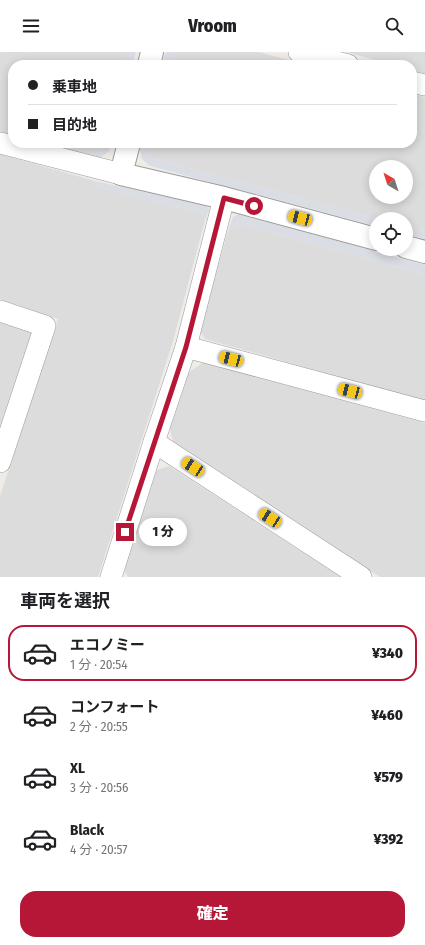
<!DOCTYPE html>
<html lang="ja">
<meta charset="utf-8">
<style>
body{margin:0;font-family:"Fira Sans Condensed","Noto Sans JP",sans-serif;background:#f2f2f2;color:#202124;height:100vh;display:flex;flex-direction:column;font-size:15px;white-space:nowrap}
*{box-sizing:border-box;margin:0}
p{font-size:13px;color:#757577}
.icon{flex:none;width:22px;height:22px;fill:none;stroke:currentColor;stroke-width:2;stroke-linecap:round;stroke-linejoin:round}
.map{position:relative;height:525px;overflow:hidden}
.drawer{display:flex;flex-direction:column;background:#fff;flex:1}
.drawer>*{flex:none}
.top-card{position:absolute;left:8px;top:8px;width:409px;height:88px;border-radius:16px;box-shadow:0 2px 10px #0003;display:grid;align-content:center;height:88px;padding:0 20px;background:#fff}
.needle{width:26px;rotate:321deg}
.tools{position:absolute;left:369px;top:108px;display:grid;gap:8px}
.tools a{display:grid;place-items:center;width:44px;height:44px;border-radius:50%;background:#fff;box-shadow:0 2px 10px #0003;font-size:20px}
.end{position:absolute;width:18px;height:18px;margin:-9px;border:5px solid #b71736;background:#fff;box-shadow:0 0 0 2px #fff}
.from{border-radius:50%}
.bubble{position:absolute;height:28px;border-radius:14px;background:#fff;box-shadow:0 2px 10px #0003;font-size:13px;font-weight:800;line-height:28px;text-align:center}
.car{position:absolute;width:12px;height:24px;margin:-12px -6px;border-radius:5px;box-shadow:0 0 3px 1px #0007;background:linear-gradient(#f5c518 24%,#345 0 40%,#f5c518 0 76%,#345 0 86%,#f5c518 0)}
.top-card b{display:flex;align-items:center;gap:14px;height:38px;font-size:15px}
.top-card b+b{border-top:1px solid #e0e0e0}
.top-card i{width:10px;height:10px;background:#202124}
ul{padding:0;list-style:none}
li{display:flex;align-items:center;gap:12px;height:56px;margin:0 8px 6px;padding:0 12px;border:2px solid transparent;border-radius:16px}
li div{flex:1}
li b{display:block;font-size:15px}
li em{font-style:normal;font-weight:800}
li.current{border-color:#b71736}
li>.icon{width:36px;height:36px;stroke-width:1.5}
h2{padding:0 20px;font-size:18px;line-height:48px}
.primary-button{display:flex;gap:8px;margin-top:auto;padding:8px 20px}
.primary-button a{flex:1;height:46px;border-radius:16px;background:#b71736;color:#fff;font-size:16px;font-weight:800;line-height:46px;text-align:center}
header{display:flex;justify-content:space-between;align-items:center;height:52px;padding:0 20px;background:#fff;font-size:18px;font-weight:800}
.map>svg:first-child{display:block}
</style>
<header><svg class="icon" aria-label="menu" viewBox="0 0 24 24"><path d="M4 6h16M4 12h16M4 18h16"/></svg>Vroom<svg class="icon" aria-label="search" viewBox="0 0 24 24"><circle cx="10" cy="10" r="6"/><path d="M15 15l6 6"/></svg></header>
<div class="map">
<svg width="425" height="525" viewBox="0 0 425 525">
<rect width="100%" height="100%" fill="#efebe7"/>
<!-- residential -->
<g fill="#dddcdd" fill-rule="evenodd">
<path d="M0 0H128L124 13H13V84L0 80Z"/>
<path d="M175 0H259L307 13H171Z"/>
<path d="M346 0H425V22L412 18V13H393Z"/>
<path d="M412 42 425 45V179L406 174V167H379L152 106 148 94V91H412ZM376 115H406V145H376Z"/>
<path d="M40 91H103L101 98 92 105Z"/>
<path d="M0 102 95 129 94 135 203 162 205 168 173 289 98 525H0V444L58 267 0 247Z"/>
<path d="M240 172 425 223V347L358 330 205 287 200 278 228 179Z"/>
<path d="M0 270 32 280 0 377Z"/>
<path d="M204 310 425 371V525H380L174 391 169 375 185 323Z"/>
<path d="M169 414 341 525H128L123 516 154 419Z"/>
</g>
<!-- plaza -->
<g fill="#dbdde4">
<path d="M128 0H136L132 13H124Z"/>
<path d="M166 0H175L171 13H162Z"/>
<path d="M103 91H111L109 99 104 103 98 106 92 105 101 98Z"/>
<path d="M141 91H148V94L152 106 379 167H376V174L150 114 142 107 140 97Z"/>
<path d="M95 129 206 154 209 157 208 161 205 168 203 162 93 135Z"/>
<path d="M239 162 425 213V223L240 172 228 179 233 165Z"/>
<path d="M406 174 425 179V187L406 182Z"/>
</g>
<g fill="none" stroke-linecap="round" stroke-linejoin="round">
<!-- minor casing -->
<g stroke="#9c9c9c" stroke-width="22">
<g id="minor">
<path d="M299 0 348 13"/>
<path d="M412 30 425 33"/>
<path d="M0 91 121 122"/>
<path d="M224 146 186 295 425 359"/>
<path d="M0 259 45 274 0 410"/>
<path d="M154 390 361 525"/>
<path d="M111 525 154 390 186 295"/>
</g>
</g>
<!-- tertiary casing -->
<g stroke="#9c9c9c" stroke-width="24">
<g id="tertiary">
<path d="M149 13 152 0"/>
<path d="M129 91 121 122 224 146 376 187"/>
<path d="M406 195 425 200"/>
</g>
</g>
<!-- minor -->
<use href="#minor" stroke="#fff" stroke-width="21"/>
<!-- tertiary -->
<use href="#tertiary" stroke="#fff" stroke-width="22"/>
</g>
<g fill="none" stroke-linecap="round" stroke-linejoin="round">
<!-- route -->
<path stroke="#b71736" stroke-width="5" d="M125 480 186 295 224 146 254 154"/>
</g>
</svg>
<div class="tools">
<a><svg class="needle" viewBox="-14 -14 28 28"><path d="M0-13l5 13h-10z" fill="#e53935"/><path d="M0 13l5-13h-10z" fill="#757577"/></svg></a>
<a><svg class="icon" aria-label="locate" viewBox="0 0 24 24"><circle cx="12" cy="12" r="6"/><path d="M12 2v4M12 18v4M2 12h4M18 12h4"/></svg></a>
</div>
<i class="end from" style="left:254px;top:154px"></i>
<i class="end" style="left:125px;top:480px"></i>
<div class="bubble" style="left:139px;top:466px;width:48px">1 分</div>
<i class="car" style="left:300px;top:166px;rotate:285deg"></i>
<i class="car" style="left:231px;top:307px;rotate:285deg"></i>
<i class="car" style="left:350px;top:339px;rotate:285deg"></i>
<i class="car" style="left:193px;top:415px;rotate:303deg"></i>
<i class="car" style="left:270px;top:466px;rotate:303deg"></i>
<div class="top-card">
<b><i class="from"></i>乗車地</b>
<b><i></i>目的地</b>
</div>
</div>
<section class="drawer">
<h2>車両を選択</h2>
<ul>
<li class="current"><svg class="icon" aria-label="car" viewBox="0 0 24 24"><path d="M5 17H2v-5l4-1 3-4h7l3 4 3 1v5h-3M9 17h6M6 11h13"/><circle cx="7" cy="17" r="2"/><circle cx="17" cy="17" r="2"/></svg><div><b>エコノミー</b><p>1 分 · 20:54</p></div><em>¥340</em></li>
<li><svg class="icon" aria-label="car" viewBox="0 0 24 24"><path d="M5 17H2v-5l4-1 3-4h7l3 4 3 1v5h-3M9 17h6M6 11h13"/><circle cx="7" cy="17" r="2"/><circle cx="17" cy="17" r="2"/></svg><div><b>コンフォート</b><p>2 分 · 20:55</p></div><em>¥460</em></li>
<li><svg class="icon" aria-label="car" viewBox="0 0 24 24"><path d="M5 17H2v-5l4-1 3-4h7l3 4 3 1v5h-3M9 17h6M6 11h13"/><circle cx="7" cy="17" r="2"/><circle cx="17" cy="17" r="2"/></svg><div><b>XL</b><p>3 分 · 20:56</p></div><em>¥579</em></li>
<li><svg class="icon" aria-label="car" viewBox="0 0 24 24"><path d="M5 17H2v-5l4-1 3-4h7l3 4 3 1v5h-3M9 17h6M6 11h13"/><circle cx="7" cy="17" r="2"/><circle cx="17" cy="17" r="2"/></svg><div><b>Black</b><p>4 分 · 20:57</p></div><em>¥392</em></li>
</ul>
<div class="primary-button"><a>確定</a></div>
</section>
